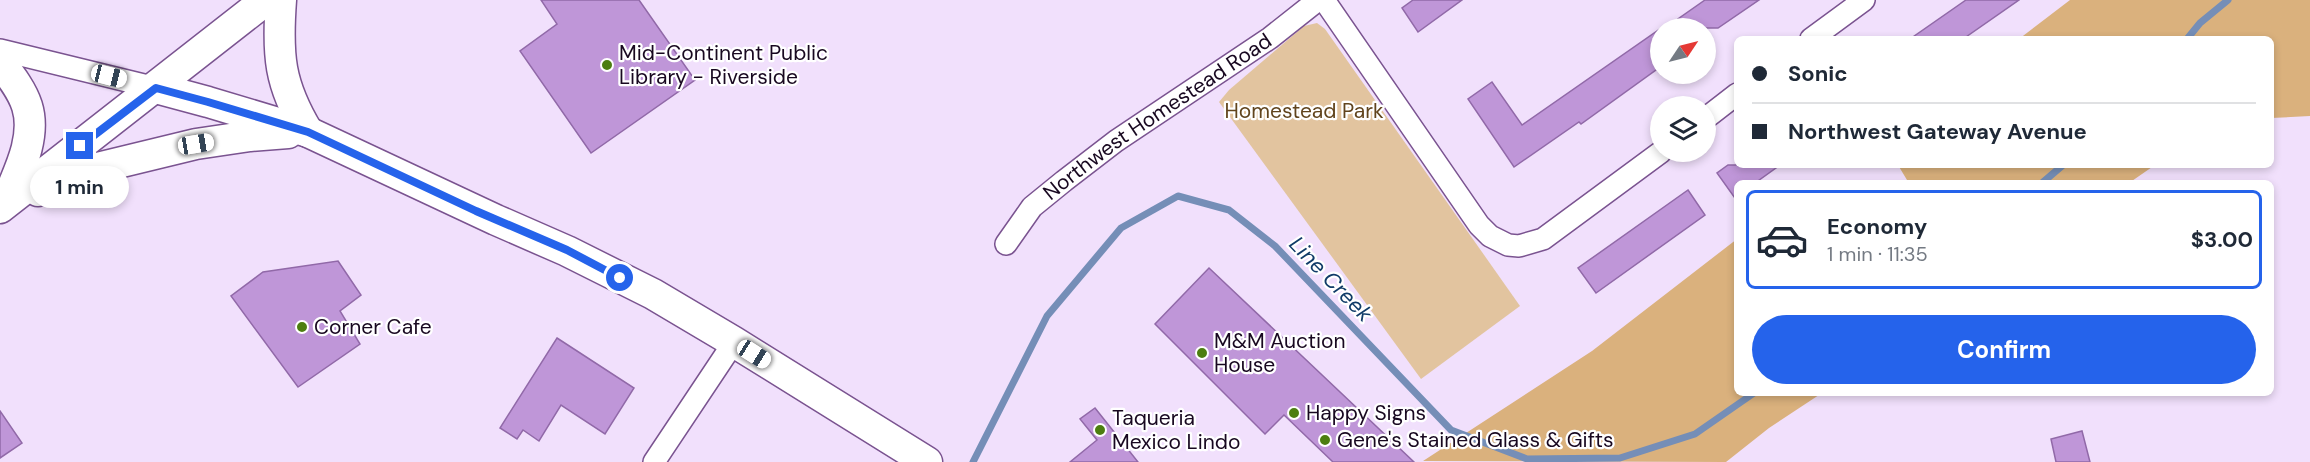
<!DOCTYPE html>
<meta charset="utf-8">
<style>
body{margin:0;font-family:"DM Sans",sans-serif;background:#f6f6f7;color:#1f2937;height:100vh;display:flex;flex-direction:column;font-size:22px;white-space:nowrap}
*{box-sizing:border-box;margin:0}
p{font-size:20px;color:#747a83}
.icon{flex:none;width:33px;height:33px;fill:none;stroke:currentColor;stroke-width:2;stroke-linecap:round;stroke-linejoin:round}
.map{position:relative;flex:1;overflow:hidden}
.details{position:absolute;left:1734px;top:180px;width:540px;height:216px;display:flex;flex-direction:column;background:#fff;border-radius:9px;box-shadow:0 3px 9px #0003}
.details>*{flex:none}
.top-card{position:absolute;left:1734px;top:36px;width:540px;height:132px;border-radius:9px;box-shadow:0 3px 9px #0003;display:grid;align-content:center;height:132px;padding:0 18px;background:#fff}
.needle{width:39px;rotate:55deg}
.buttons{position:absolute;left:1650px;top:18px;display:grid;gap:12px}
.buttons a{display:grid;place-items:center;width:66px;height:66px;border-radius:50%;background:#fff;box-shadow:0 3px 9px #0003;font-size:30px}
.end{position:absolute;width:27px;height:27px;margin:-14px;border:8px solid #2563eb;background:#fff;box-shadow:0 0 0 3px #fff}
.from{border-radius:50%}
.bubble{position:absolute;height:42px;border-radius:21px;background:#fff;box-shadow:0 3px 9px #0003;font-size:20px;font-weight:700;line-height:42px;text-align:center}
.car{position:absolute;width:18px;height:36px;margin:-18px -9px;border-radius:8px;box-shadow:0 0 4px 2px #0007;background:linear-gradient(#fff 24%,#345 0 40%,#fff 0 76%,#345 0 86%,#fff 0)}
.top-card b{display:flex;align-items:center;gap:21px;height:57px;font-size:22px}
.top-card b+b{border-top:2px solid #e0e1e3}
.top-card i{width:15px;height:15px;background:#1f2937}
ul{padding:10px 0 0;list-style:none}
li{display:flex;align-items:center;gap:18px;height:99px;margin:0 12px 9px;padding:0 6px;border:3px solid transparent;border-radius:9px}
li div{flex:1}
li b{display:block;font-size:22px}
li em{font-style:normal;font-weight:700}
li.selected{border-color:#2563eb}
li>.icon{width:54px;height:54px;stroke-width:1.5}
.cta{display:flex;gap:12px;margin-top:auto;padding:12px 18px}
.cta a{flex:1;height:69px;border-radius:36px;background:#2563eb;color:#fff;font-size:24px;font-weight:700;line-height:69px;text-align:center}
.map>svg:first-child{display:block}
</style>
<div class="map">
<svg width="2310" height="462" viewBox="0 0 2310 462">
<rect width="100%" height="100%" fill="#f1e0fc"/>
<!-- green -->
<path fill="#e2c49f" d="M1317 23 1325 29 1520 306 1421 379 1219 102 1229 90 1304 26Z"/>
<!-- forest -->
<g fill="#dab17d">
<path d="M2070 0H2310V116L2271 118V39H2019Z"/>
<path d="M1898 165H2155L2129 183H1903L1907 180Z"/>
<path d="M1737 239V393H1822L1769 428 1726 462 1423 461 1592 351Z"/>
</g>
<g fill="none" stroke-linecap="round" stroke-linejoin="round">
<!-- stream -->
<g stroke="#758eb7" stroke-width="7">
<path d="M2187 39 2200 23 2228 0"/>
<path d="M2042 183 2063 165"/>
<path d="M973 462 1047 316 1121 228 1178 196 1229 210 1275 246 1451 430 1527 459 1620 458 1695 434 1754 393"/>
</g>
</g>
<!-- building -->
<g fill="#bf96d8" stroke="#9169a8" stroke-width="1.5">
<path d="M541 0H639L695 80 591 153 520 51 557 24Z"/>
<path d="M1413 0H1462L1418 32 1402 8Z"/>
<path d="M1705 0H1759L1718 28H1665Z"/>
<path d="M1966 0H2019L1963 39H1910Z"/>
<path d="M1660 29V67L1581 124 1579 122 1514 167 1468 99 1492 82 1522 125Z"/>
<path d="M1728 165H1780L1755 183H1737V201L1717 173Z"/>
<path d="M1688 190 1705 215 1596 293 1578 268Z"/>
<path d="M338 261 361 295 340 311 360 344 298 387 231 296 263 272Z"/>
<path d="M1209 268 1414 462H1333L1284 415 1265 434 1155 324Z"/>
<path d="M557 338 634 388 605 434 561 405 539 441 523 430 517 439 500 428Z"/>
<path d="M1095 408 1138 462H1070L1097 440 1080 419Z"/>
<path d="M0 411 22 443 0 458Z"/>
<path d="M2082 431 2090 462H2056L2051 439Z"/>
</g>
<g fill="none" stroke-linecap="round" stroke-linejoin="round">
<!-- street casing -->
<g stroke="#7a5390" stroke-width="24">
<g id="street">
<path d="M1324 0 1479 225 1490 236 1508 245 1519 246 1543 239 1661 152"/>
<path d="M1811 39 1864 0"/>
<path d="M0 50 156 88"/>
<path d="M1706 118 1737 94"/>
<path id="s1" d="M1006 244 1032 207 1064 181 1116 141 1270 38 1318 0"/>
<path d="M654 462 734 342"/>
</g>
</g>
<!-- secondary casing -->
<g stroke="#7a5390" stroke-width="33">
<g id="secondary">
<path d="M281 0C277 55 279 84 308 132"/>
<path d="M0 62C10 75 22 90 27 106 37 138 18 173 6 202"/>
<path d="M156 88 208 102 308 132 496 220 567 251 653 294 734 342 927 462"/>
<path d="M38 191 93 169 196 144 250 136 288 133"/>
<path d="M0 208 266 0"/>
</g>
</g>
<!-- street -->
<use href="#street" stroke="#fff" stroke-width="21"/>
<!-- secondary -->
<use href="#secondary" stroke="#fff" stroke-width="30"/>
</g>
<g fill="none" stroke-linecap="round" stroke-linejoin="round">
<!-- route -->
<path stroke="#2563eb" stroke-width="8" d="M80 146 156 88 208 102 308 132 476 211 567 250 620 278"/>
</g>
<!-- markers -->
<g fill="#4c7e10" stroke="#fff" stroke-width="2">
<circle cx="607" cy="65" r="6"/>
<circle cx="302" cy="327" r="6"/>
<circle cx="1202" cy="353" r="6"/>
<circle cx="1294" cy="413" r="6"/>
<circle cx="1100" cy="430" r="6"/>
<circle cx="1325" cy="440" r="6"/>
</g>
<g text-anchor="middle" dominant-baseline="central" stroke-width="4.5" stroke-linejoin="round" paint-order="stroke">
<!-- poi labels -->
<g font-size="21" fill="#180820" stroke="#fff" text-anchor="start">
<text x="619" y="53">Mid-Continent Public<tspan x="619" dy="24">Library - Riverside</tspan></text>
<text x="314" y="327">Corner Cafe</text>
<text x="1214" y="341">M&amp;M Auction<tspan x="1214" dy="24">House</tspan></text>
<text x="1306" y="413">Happy Signs</text>
<text x="1112" y="418">Taqueria<tspan x="1112" dy="24">Mexico Lindo</tspan></text>
<text x="1337" y="440">Gene's Stained Glass &amp; Gifts</text>
</g>
<!-- park labels -->
<g font-size="21" fill="#61441d" stroke="#fff">
<text x="1304" y="111">Homestead Park</text>
</g>
<!-- street labels -->
<g font-size="21" fill="#180820" stroke="#fff">
<text stroke="none"><textPath href="#s1" startOffset="200">Northwest Homestead Road</textPath></text>
</g>
<!-- water labels -->
<g font-size="22" font-style="italic" fill="#103b68" stroke="#fff">
<text transform="translate(1331 279) rotate(46)">Line Creek</text>
</g>
</g>
</svg>
<div class="buttons">
<a><svg class="needle" viewBox="-14 -14 28 28"><path d="M0-13l5 13h-10z" fill="#e53935"/><path d="M0 13l5-13h-10z" fill="#747a83"/></svg></a>
<a><svg class="icon" aria-label="layers" viewBox="0 0 24 24"><path d="M12 4l9 5-9 5-9-5zM3 14l9 5 9-5"/></svg></a>
</div>
<i class="end from" style="left:620px;top:278px"></i>
<i class="end" style="left:80px;top:146px"></i>
<div class="bubble" style="left:30px;top:166px;width:99px">1 min</div>
<i class="car" style="left:109px;top:76px;rotate:104deg"></i>
<i class="car" style="left:196px;top:144px;rotate:81deg"></i>
<i class="car" style="left:754px;top:354px;rotate:122deg"></i>
<div class="top-card">
<b><i class="from"></i>Sonic</b>
<b><i></i>Northwest Gateway Avenue</b>
</div>
<section class="details">
<ul>
<li class="selected"><svg class="icon" aria-label="car" viewBox="0 0 24 24"><path d="M5 17H2v-5l4-1 3-4h7l3 4 3 1v5h-3M9 17h6M6 11h13"/><circle cx="7" cy="17" r="2"/><circle cx="17" cy="17" r="2"/></svg><div><b>Economy</b><p>1 min · 11:35</p></div><em>$3.00</em></li>
</ul>
<div class="cta"><a>Confirm</a></div>
</section>
</div>
